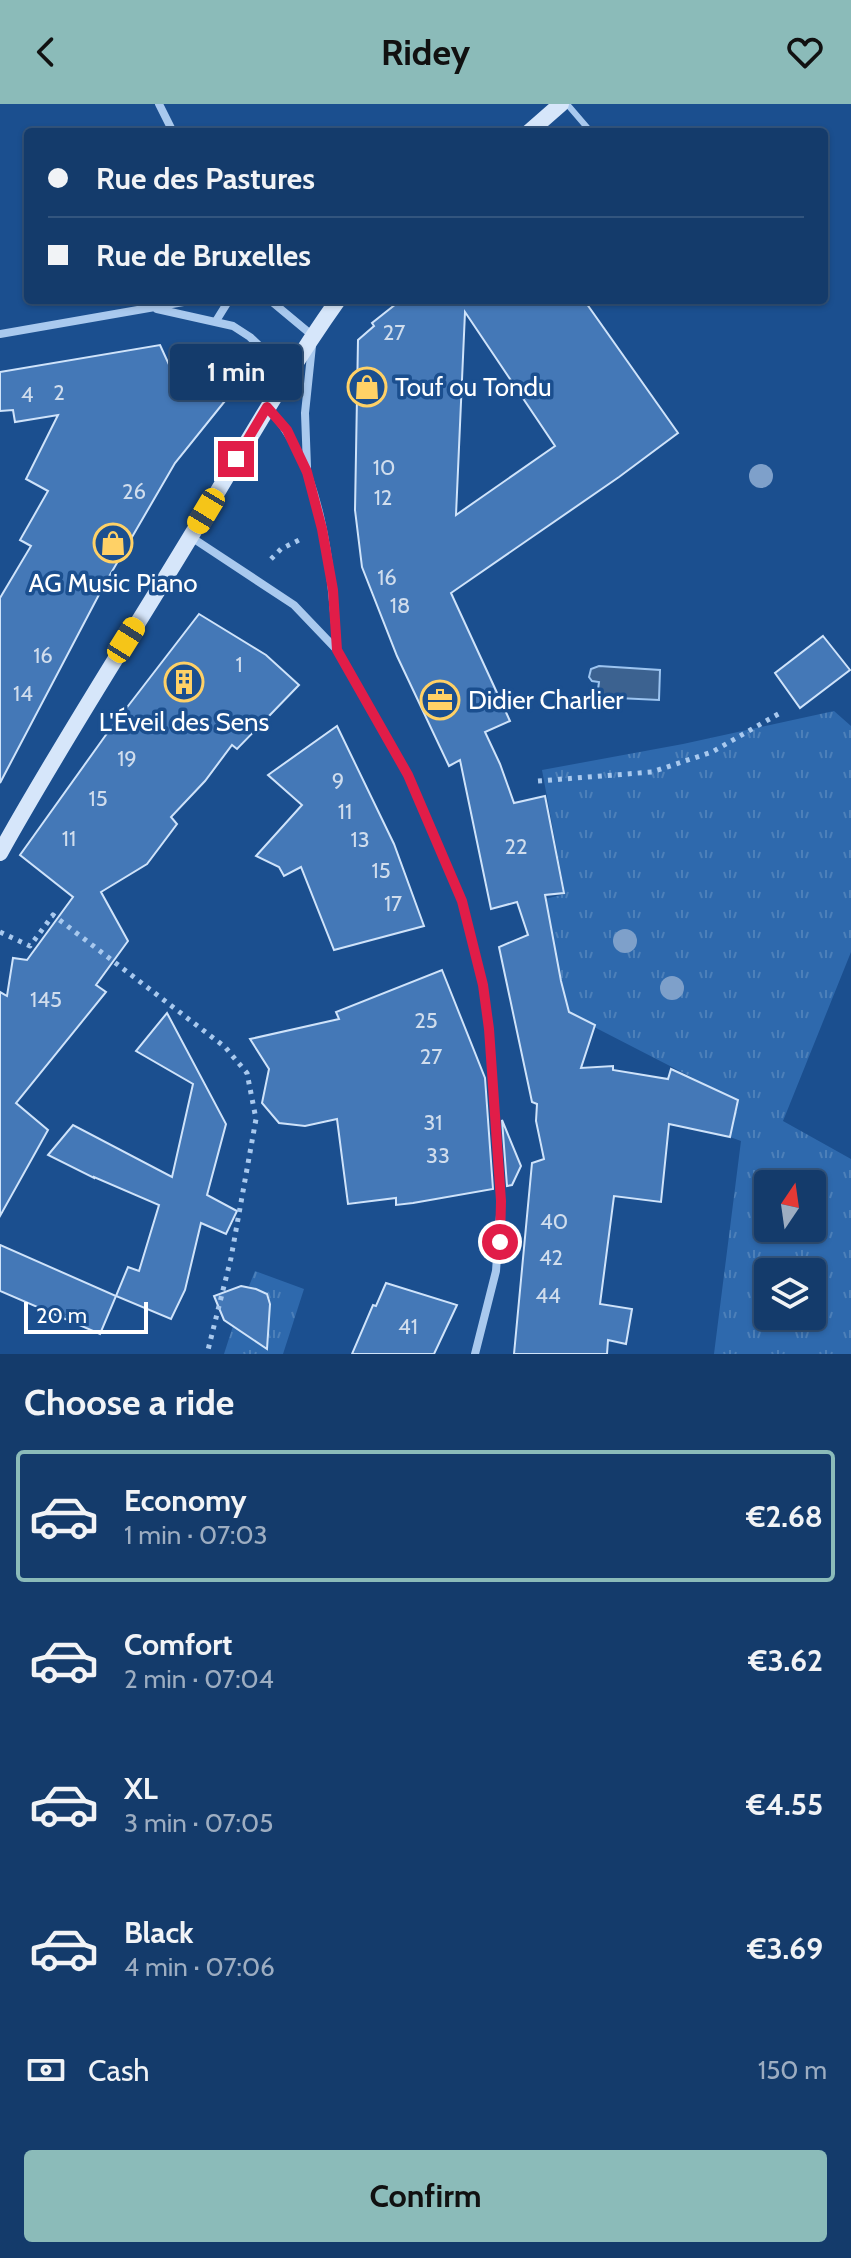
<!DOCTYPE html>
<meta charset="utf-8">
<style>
body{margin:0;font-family:Cabin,sans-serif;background:#214673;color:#f1f3f6;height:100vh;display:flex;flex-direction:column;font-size:30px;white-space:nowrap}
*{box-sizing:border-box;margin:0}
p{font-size:26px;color:#9dadc1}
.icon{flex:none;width:44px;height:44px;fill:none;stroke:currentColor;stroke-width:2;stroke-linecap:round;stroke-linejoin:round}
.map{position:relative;height:1250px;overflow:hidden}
.sheet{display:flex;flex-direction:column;background:#143b6b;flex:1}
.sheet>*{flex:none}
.banner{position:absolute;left:24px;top:24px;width:804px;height:176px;border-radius:8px;box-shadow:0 2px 6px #0004,0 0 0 2px #33557e;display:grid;align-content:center;height:176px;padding:0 24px;background:#143b6b}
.needle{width:52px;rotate:13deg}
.tools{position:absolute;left:754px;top:1066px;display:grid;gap:16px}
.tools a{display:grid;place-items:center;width:72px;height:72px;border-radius:8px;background:#143b6b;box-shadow:0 2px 6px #0004,0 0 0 2px #33557e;font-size:40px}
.scale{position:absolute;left:24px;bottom:20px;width:124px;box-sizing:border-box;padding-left:8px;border:4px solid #fff;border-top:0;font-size:22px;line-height:28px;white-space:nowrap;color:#fff;-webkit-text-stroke:6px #1b4f8f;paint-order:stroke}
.end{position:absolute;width:36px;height:36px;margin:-18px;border:10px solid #e11d48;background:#fff;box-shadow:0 0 0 4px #fff}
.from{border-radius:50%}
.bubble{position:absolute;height:56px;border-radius:8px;background:#143b6b;box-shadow:0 2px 6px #0004,0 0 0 2px #33557e;font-size:26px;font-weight:800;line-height:56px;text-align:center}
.car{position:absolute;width:24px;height:48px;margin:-24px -12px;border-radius:10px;box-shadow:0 0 6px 2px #0007;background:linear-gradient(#f5c518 24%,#345 0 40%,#f5c518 0 76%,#345 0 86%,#f5c518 0)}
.banner b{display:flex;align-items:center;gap:28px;height:76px;font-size:30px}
.banner b+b{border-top:2px solid #33557e}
.banner i{width:20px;height:20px;background:#f1f3f6}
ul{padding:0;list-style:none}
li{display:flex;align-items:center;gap:24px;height:132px;margin:0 16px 12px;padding:0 8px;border:4px solid transparent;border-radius:8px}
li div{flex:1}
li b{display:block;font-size:30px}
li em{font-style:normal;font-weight:800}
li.on{border-color:#8bbbb9}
li>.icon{width:72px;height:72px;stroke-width:1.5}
h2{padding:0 24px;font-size:36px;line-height:96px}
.pay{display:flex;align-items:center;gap:20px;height:88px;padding:0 24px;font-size:30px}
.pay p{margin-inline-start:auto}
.action{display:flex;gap:16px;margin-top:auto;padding:16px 24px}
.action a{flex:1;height:92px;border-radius:8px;background:#8bbbb9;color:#111;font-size:32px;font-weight:800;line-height:92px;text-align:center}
header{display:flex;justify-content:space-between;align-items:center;height:104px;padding:0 24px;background:#8bbbb9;color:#111;font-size:36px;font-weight:800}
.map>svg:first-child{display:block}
</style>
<header><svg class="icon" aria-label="back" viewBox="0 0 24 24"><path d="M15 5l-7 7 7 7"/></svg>Ridey<svg class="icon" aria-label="heart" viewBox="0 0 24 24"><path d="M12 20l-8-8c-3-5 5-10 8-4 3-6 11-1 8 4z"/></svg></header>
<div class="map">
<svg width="851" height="1250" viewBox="0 0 851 1250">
<defs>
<pattern id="grass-tufts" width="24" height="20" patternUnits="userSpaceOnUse" patternTransform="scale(2)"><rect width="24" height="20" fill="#2e69ad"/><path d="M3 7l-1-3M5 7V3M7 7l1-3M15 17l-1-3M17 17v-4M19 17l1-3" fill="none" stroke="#4d80b9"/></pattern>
</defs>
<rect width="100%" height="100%" fill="#1b4f8f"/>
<!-- grass -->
<g fill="url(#grass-tufts)" fill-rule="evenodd">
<path d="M834 607 851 622V848L783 1017 851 1055V1250H714L741 1037 730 1033 738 997 565 908 545 795 565 790 542 666 683 640ZM768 1080H812V1124H768ZM768 1168H812V1212H768Z"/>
<path d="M255 1167 304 1185 283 1250H224L233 1222 268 1214C271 1205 270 1199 267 1191L249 1182Z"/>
</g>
<!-- water -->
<path fill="#3c6290" stroke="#9cc4f0" stroke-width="2" d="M599 562 660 566 659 596 597 593 599 578 592 577 589 573 591 565Z"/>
<!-- building -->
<g fill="#4478b7" stroke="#cfe3fa" stroke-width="2" fill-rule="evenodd">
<path d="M401 196H584L678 329 619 373 451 489 510 617 485 628 500 660 514 699 545 692 564 789 545 791 561 877 569 908 595 921 581 964 613 962V966L668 975 671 965 738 996 730 1033 669 1020 661 1098 614 1092 600 1200 632 1205 626 1240 608 1236 607 1250H514L532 1059 544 1055 536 1017 537 1000 532 998 499 843 528 831 517 798 491 805 460 656 449 662 397 552 362 463 355 406 358 236 374 222 372 219ZM465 208 555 342 456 411Z"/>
<path d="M160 241 176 276 201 247 237 282 175 359 103 483 0 679V494L31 442 20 436 48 387 26 375 58 311 15 318 13 306 0 307V268Z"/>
<path d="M199 510 266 551 299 581 237 645 232 641 205 677 171 713 177 720 147 760 101 788 128 837 96 881 106 888 16 999 48 1026 0 1112V888L7 892 13 854 27 856 73 793 20 751 108 628Z"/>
<path d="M823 532 850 566 800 604 775 569Z"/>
<path d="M337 622 394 740 424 822 334 846 301 763 284 772 279 763 256 752 302 701 268 671Z"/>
<path d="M442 866 485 974 493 1085 413 1099 396 1101V1094L348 1100 337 1015 305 1022 279 1019 262 999 269 965 250 935 339 915 336 908Z"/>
<path d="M167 909 226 1020 207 1091 237 1107 226 1130 201 1119 185 1186 171 1215 116 1192 128 1163 139 1167 159 1101 94 1073V1074L48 1051 73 1021 172 1073 193 980 136 947Z"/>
<path d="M502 1016 521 1062 512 1081 507 1082Z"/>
<path d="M0 1141 116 1192 100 1230 0 1187Z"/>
<path d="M386 1179 457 1201 434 1250H352L373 1201 376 1202Z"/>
<path d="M241 1182 256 1185 267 1190 270 1200 267 1245 224 1216 214 1192Z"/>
</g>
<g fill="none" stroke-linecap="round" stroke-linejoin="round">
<!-- path -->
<g stroke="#a9c9ee" stroke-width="5" stroke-dasharray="4 6" stroke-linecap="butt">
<path d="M271 455 281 445 299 436"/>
<path d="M538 677 652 668 712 648 780 609"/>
<path d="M0 828 30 842 53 811 225 943 247 969 256 1015 231 1154 207 1250"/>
</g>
<!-- service -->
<path stroke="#a9c9ee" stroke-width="6" d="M567 0 591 28"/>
<!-- minor -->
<g stroke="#a9c9ee" stroke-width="8">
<path d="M159 0 173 28"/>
<path d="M266 196 271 197 313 232 305 309 307 363"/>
<path d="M157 205 233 222 250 233 288 269"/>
<path d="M216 217 229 196"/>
<path d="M0 230 195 196"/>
<path d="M267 303C324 362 331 467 337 546"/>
<path d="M191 433 294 501 337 546 408 671 462 797 483 881 489 925 501 1097 496 1167 475 1250"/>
</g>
<!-- secondary -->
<g stroke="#d6e6fa" stroke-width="16">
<path d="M529 28 561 0"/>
<path d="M0 749C60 641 127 538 191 432 239 353 284 272 338 196"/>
</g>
</g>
<!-- trees -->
<g fill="#7ea0ca">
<circle cx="761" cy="372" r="12"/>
<circle cx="625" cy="837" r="12"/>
<circle cx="672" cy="884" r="12"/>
</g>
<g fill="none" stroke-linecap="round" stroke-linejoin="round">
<!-- route -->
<path stroke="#e11d48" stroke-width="10" d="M236 355 267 303 287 326 307 368 322 425 333 486 337 546 408 671 462 797 483 881 489 925 501 1097 500 1138"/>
</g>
<!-- icons -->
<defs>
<g id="shop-ring" transform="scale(2)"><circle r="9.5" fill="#1b4f8f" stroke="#ffd166" stroke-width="1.5"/><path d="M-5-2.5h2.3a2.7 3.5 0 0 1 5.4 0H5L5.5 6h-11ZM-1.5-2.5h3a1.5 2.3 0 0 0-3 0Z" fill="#ffd166"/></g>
<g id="building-ring" transform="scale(2)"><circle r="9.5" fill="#1b4f8f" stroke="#ffd166" stroke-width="1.5"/><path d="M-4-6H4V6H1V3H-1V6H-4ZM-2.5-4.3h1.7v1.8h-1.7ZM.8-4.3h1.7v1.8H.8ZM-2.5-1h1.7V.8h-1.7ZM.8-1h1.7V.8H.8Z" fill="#ffd166"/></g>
<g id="office-ring" transform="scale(2)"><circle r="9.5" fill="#1b4f8f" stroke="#ffd166" stroke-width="1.5"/><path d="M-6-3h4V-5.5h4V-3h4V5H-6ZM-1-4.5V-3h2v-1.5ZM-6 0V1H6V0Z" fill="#ffd166"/></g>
</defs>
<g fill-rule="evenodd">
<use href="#shop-ring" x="367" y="283"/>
<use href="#shop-ring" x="113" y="439"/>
<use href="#building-ring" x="184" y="578"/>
<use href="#office-ring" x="440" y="596"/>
</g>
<g text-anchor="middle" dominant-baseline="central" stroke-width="7" stroke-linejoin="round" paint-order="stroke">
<!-- number labels -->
<g font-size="22" fill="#d0dded">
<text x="394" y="228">27</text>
<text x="59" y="288">2</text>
<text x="27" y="290">4</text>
<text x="384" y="363">10</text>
<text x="134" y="387">26</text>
<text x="383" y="393">12</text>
<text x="387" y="473">16</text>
<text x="400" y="501">18</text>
<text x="43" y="551">16</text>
<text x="239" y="560">1</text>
<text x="23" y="589">14</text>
<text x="127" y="654">19</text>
<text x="338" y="676">9</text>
<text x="98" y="694">15</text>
<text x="345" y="707">11</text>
<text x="69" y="734">11</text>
<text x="360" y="735">13</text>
<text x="516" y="742">22</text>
<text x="381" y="766">15</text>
<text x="393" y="799">17</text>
<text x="46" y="895">145</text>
<text x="426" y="916">25</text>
<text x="431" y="952">27</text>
<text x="433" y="1018">31</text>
<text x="438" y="1051">33</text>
<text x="554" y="1117">40</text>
<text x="551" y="1153">42</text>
<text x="548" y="1191">44</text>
<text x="408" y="1222">41</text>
</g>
<!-- poi labels -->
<g font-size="26" fill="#fff" stroke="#1b4f8f" text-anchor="start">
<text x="395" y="283">Touf ou Tondu</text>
<text x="113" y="479" text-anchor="middle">AG Music Piano</text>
<text x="468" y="596">Didier Charlier</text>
<text x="184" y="618" text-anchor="middle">L'Éveil des Sens</text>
</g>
</g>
</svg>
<div class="tools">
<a><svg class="needle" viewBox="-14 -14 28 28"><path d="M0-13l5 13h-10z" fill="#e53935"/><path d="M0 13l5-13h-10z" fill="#9dadc1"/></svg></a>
<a><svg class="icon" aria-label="layers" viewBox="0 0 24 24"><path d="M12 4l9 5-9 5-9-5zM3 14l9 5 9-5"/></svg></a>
</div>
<div class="scale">20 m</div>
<i class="end from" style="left:500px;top:1138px"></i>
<i class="end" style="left:236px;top:355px"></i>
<div class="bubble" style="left:170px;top:240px;width:132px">1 min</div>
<i class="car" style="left:206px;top:407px;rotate:211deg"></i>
<i class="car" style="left:126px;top:536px;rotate:32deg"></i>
<div class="banner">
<b><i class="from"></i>Rue des Pastures</b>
<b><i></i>Rue de Bruxelles</b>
</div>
</div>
<section class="sheet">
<h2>Choose a ride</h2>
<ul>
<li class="on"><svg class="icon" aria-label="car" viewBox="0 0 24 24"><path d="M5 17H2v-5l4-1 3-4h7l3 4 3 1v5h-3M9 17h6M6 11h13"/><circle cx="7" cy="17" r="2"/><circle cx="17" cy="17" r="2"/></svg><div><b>Economy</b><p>1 min · 07:03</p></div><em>€2.68</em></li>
<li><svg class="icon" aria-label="car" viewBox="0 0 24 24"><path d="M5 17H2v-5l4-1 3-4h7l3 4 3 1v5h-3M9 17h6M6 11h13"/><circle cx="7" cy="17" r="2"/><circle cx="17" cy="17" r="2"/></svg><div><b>Comfort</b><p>2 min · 07:04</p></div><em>€3.62</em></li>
<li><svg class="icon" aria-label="car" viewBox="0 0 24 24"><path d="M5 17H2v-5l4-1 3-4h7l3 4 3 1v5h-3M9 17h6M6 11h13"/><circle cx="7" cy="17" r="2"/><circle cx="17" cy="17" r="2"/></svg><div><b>XL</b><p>3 min · 07:05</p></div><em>€4.55</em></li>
<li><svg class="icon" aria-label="car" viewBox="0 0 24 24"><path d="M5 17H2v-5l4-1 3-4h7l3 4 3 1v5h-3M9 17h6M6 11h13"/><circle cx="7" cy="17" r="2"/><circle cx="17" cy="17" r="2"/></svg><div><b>Black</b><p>4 min · 07:06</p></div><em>€3.69</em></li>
</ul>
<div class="pay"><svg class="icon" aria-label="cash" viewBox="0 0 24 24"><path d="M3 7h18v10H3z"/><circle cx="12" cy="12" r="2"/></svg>Cash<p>150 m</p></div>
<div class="action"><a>Confirm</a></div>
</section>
